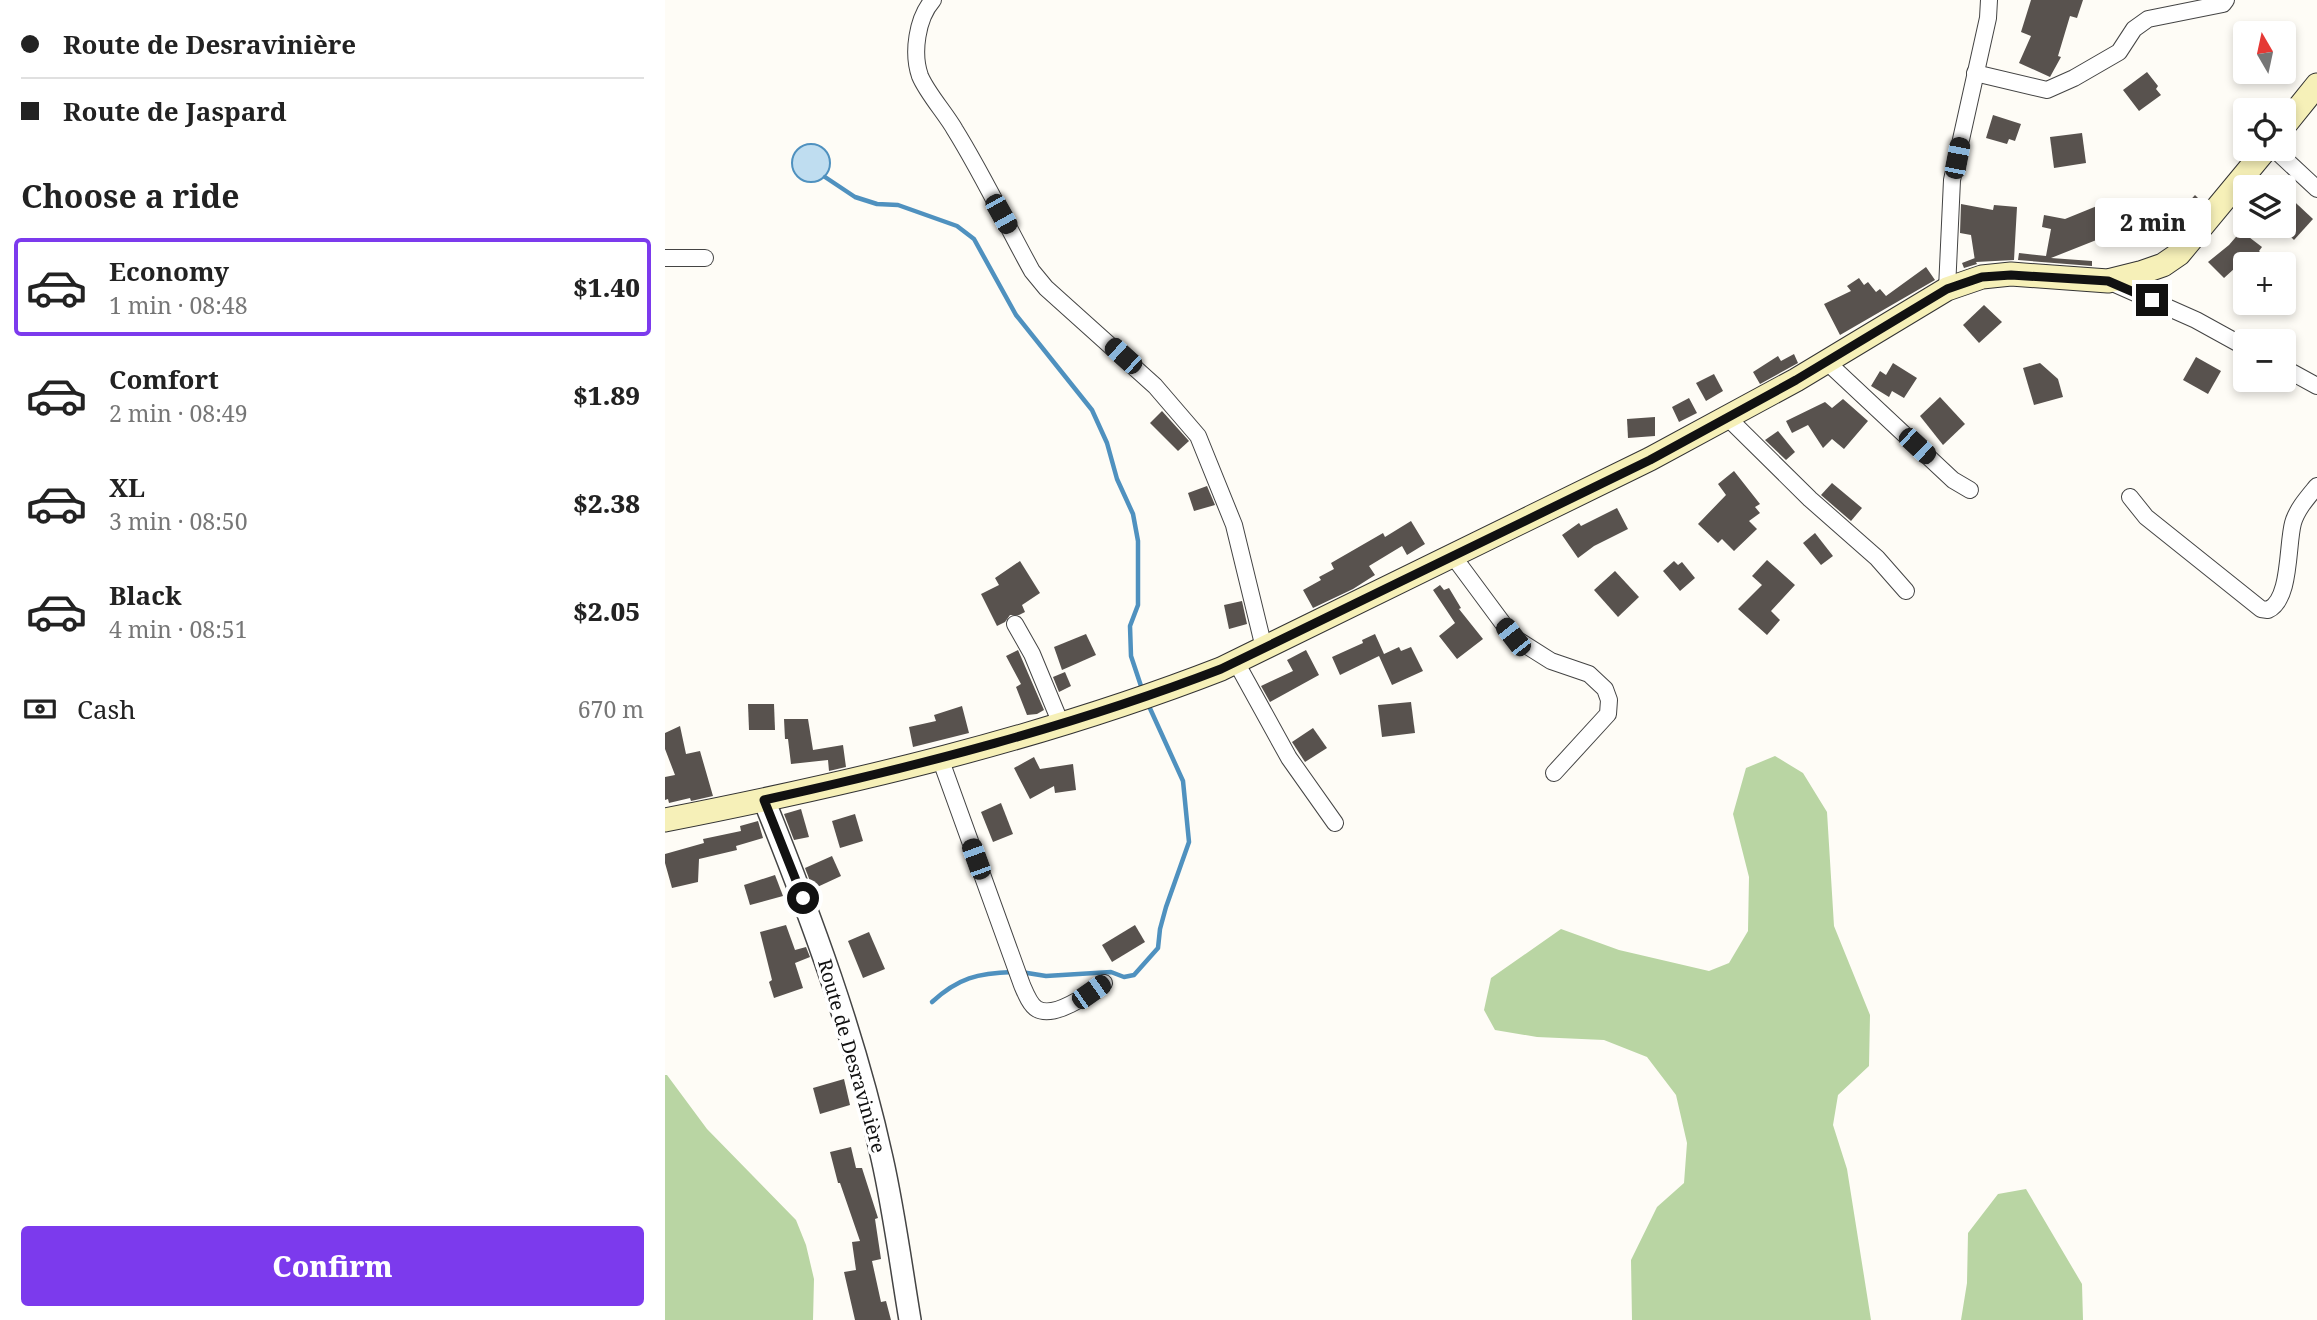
<!DOCTYPE html>
<meta charset="utf-8">
<style>
body{margin:0;font-family:"Noto Serif",serif;background:#f6f6f6;color:#222;height:100vh;display:flex;flex-direction:column;font-size:26px;white-space:nowrap}
*{box-sizing:border-box;margin:0}
p{font-size:23px;color:#767676}
.icon{flex:none;width:38px;height:38px;fill:none;stroke:currentColor;stroke-width:2;stroke-linecap:round;stroke-linejoin:round}
.map{position:relative;flex:1;overflow:hidden}
.drawer{display:flex;flex-direction:column;background:#fff;width:665px}
.drawer>*{flex:none}
.banner{display:grid;align-content:center;height:154px;padding:0 21px;background:#fff}
.needle{width:46px;rotate:351deg}
.tools{position:absolute;left:1568px;top:21px;display:grid;gap:14px}
.tools a{display:grid;place-items:center;width:63px;height:63px;border-radius:7px;background:#fff;box-shadow:0 4px 10px #0003;font-size:35px}
.end{position:absolute;width:32px;height:32px;margin:-16px;border:9px solid #111;background:#fff;box-shadow:0 0 0 4px #fff}
.from{border-radius:50%}
.bubble{position:absolute;height:49px;border-radius:7px;background:#fff;box-shadow:0 4px 10px #0003;font-size:23px;font-weight:800;line-height:49px;text-align:center}
.car{position:absolute;width:21px;height:42px;margin:-21px -10px;border-radius:9px;box-shadow:0 0 5px 2px #0007;background:linear-gradient(#222 24%,#8ab4d8 0 40%,#222 0 76%,#8ab4d8 0 86%,#222 0)}
.banner b{display:flex;align-items:center;gap:24px;height:66px;font-size:26px}
.banner b+b{border-top:2px solid #e0e0e0}
.banner i{width:18px;height:18px;background:#222}
ul{padding:0;list-style:none}
li{display:flex;align-items:center;gap:21px;height:98px;margin:0 14px 10px;padding:0 7px;border:4px solid transparent;border-radius:7px}
li div{flex:1}
li b{display:block;font-size:26px}
li em{font-style:normal;font-weight:800}
li.active{border-color:#7c3aed}
li>.icon{width:63px;height:63px;stroke-width:1.5}
h2{padding:0 21px;font-size:32px;line-height:84px}
.pay{display:flex;align-items:center;gap:18px;height:77px;padding:0 21px;font-size:26px}
.pay p{margin-inline-start:auto}
.action{display:flex;gap:14px;margin-top:auto;padding:14px 21px}
.action a{flex:1;height:80px;border-radius:7px;background:#7c3aed;color:#fff;font-size:28px;font-weight:800;line-height:80px;text-align:center}
main{display:flex;flex:1;min-height:0}
.map>svg:first-child{display:block}
</style>
<main>
<section class="drawer">
<div class="banner">
<b><i class="from"></i>Route de Desravinière</b>
<b><i></i>Route de Jaspard</b>
</div>
<h2>Choose a ride</h2>
<ul>
<li class="active"><svg class="icon" aria-label="car" viewBox="0 0 24 24"><path d="M5 17H2v-5l4-1 3-4h7l3 4 3 1v5h-3M9 17h6M6 11h13"/><circle cx="7" cy="17" r="2"/><circle cx="17" cy="17" r="2"/></svg><div><b>Economy</b><p>1 min · 08:48</p></div><em>$1.40</em></li>
<li><svg class="icon" aria-label="car" viewBox="0 0 24 24"><path d="M5 17H2v-5l4-1 3-4h7l3 4 3 1v5h-3M9 17h6M6 11h13"/><circle cx="7" cy="17" r="2"/><circle cx="17" cy="17" r="2"/></svg><div><b>Comfort</b><p>2 min · 08:49</p></div><em>$1.89</em></li>
<li><svg class="icon" aria-label="car" viewBox="0 0 24 24"><path d="M5 17H2v-5l4-1 3-4h7l3 4 3 1v5h-3M9 17h6M6 11h13"/><circle cx="7" cy="17" r="2"/><circle cx="17" cy="17" r="2"/></svg><div><b>XL</b><p>3 min · 08:50</p></div><em>$2.38</em></li>
<li><svg class="icon" aria-label="car" viewBox="0 0 24 24"><path d="M5 17H2v-5l4-1 3-4h7l3 4 3 1v5h-3M9 17h6M6 11h13"/><circle cx="7" cy="17" r="2"/><circle cx="17" cy="17" r="2"/></svg><div><b>Black</b><p>4 min · 08:51</p></div><em>$2.05</em></li>
</ul>
<div class="pay"><svg class="icon" aria-label="cash" viewBox="0 0 24 24"><path d="M3 7h18v10H3z"/><circle cx="12" cy="12" r="2"/></svg>Cash<p>670 m</p></div>
<div class="action"><a>Confirm</a></div>
</section>
<div class="map">
<svg width="1652" height="1320" viewBox="0 0 1652 1320">
<rect width="100%" height="100%" fill="#fefcf6"/>
<!-- forest -->
<g fill="#b9d5a3">
<path d="M1110 756 1138 773 1162 812 1169 926 1205 1015 1204 1066 1173 1095 1168 1125 1182 1169 1206 1320H967L966 1260 992 1207 1019 1183 1022 1143 1011 1095 982 1057 939 1040 872 1037 830 1030 819 1010 826 978 896 929 954 950 1044 971 1064 963 1083 931 1084 877 1068 814 1081 768Z"/>
<path d="M0 1075H2L42 1129 131 1220 141 1245 149 1279 148 1320H0Z"/>
<path d="M1361 1189 1417 1284 1418 1320H1296L1302 1283 1303 1233 1333 1194Z"/>
</g>
<!-- water -->
<circle fill="#bfddf0" stroke="#4f91bf" stroke-width="2" cx="146" cy="163" r="19"/>
<g fill="none" stroke-linecap="round" stroke-linejoin="round">
<!-- stream -->
<g stroke="#4f91bf" stroke-width="4.5">
<path d="M160 177 190 197 212 204 233 205 292 226 309 239 351 315 427 410 442 443 452 479 468 514 473 541V605L465 626 466 656 477 689"/>
<path d="M356 972 381 976 446 972 459 977 469 975 493 948 495 929 501 907 524 842 518 781 483 704"/>
<path d="M267 1002C293 978 313 973 348 972"/>
</g>
</g>
<!-- building -->
<g fill="#58524e">
<path d="M1366 0H1418L1412 18 1405 16 1393 56 1396 57 1385 77 1354 63 1366 36 1356 32Z"/>
<path d="M1482 72 1493 86 1491 89 1496 95 1474 111 1458 90Z"/>
<path d="M1328 115 1356 124 1350 141 1344 139 1342 144 1321 138Z"/>
<path d="M1417 133 1421 163 1389 168 1385 137Z"/>
<path d="M1619 192 1648 219 1629 240 1619 230Z"/>
<path d="M1530 195 1538 203 1503 245 1483 227 1477 234 1467 224 1485 209 1493 217 1503 210 1510 217Z"/>
<path d="M1296 204 1328 210 1329 205 1352 207 1349 260 1311 262 1312 264 1299 268 1297 263 1310 258V261L1306 235 1295 233Z"/>
<path d="M1432 206 1444 235 1386 258 1427 261V266L1353 260 1354 253 1381 256 1386 229 1377 227 1379 215 1400 219Z"/>
<path d="M1576 231 1597 247 1594 251 1597 254 1587 264 1580 259 1559 278 1543 262 1564 245Z"/>
<path d="M1261 267 1270 280 1175 335 1159 304 1186 291 1182 286 1194 278 1199 285 1203 282 1211 292 1215 289 1221 296Z"/>
<path d="M1319 305 1337 322 1314 343 1298 325Z"/>
<path d="M1129 354 1133 363 1095 384 1088 372 1113 356 1116 361Z"/>
<path d="M1531 357 1556 371 1543 394 1518 380Z"/>
<path d="M1228 363 1252 378 1239 398 1227 391 1224 397 1206 386 1215 371 1221 375Z"/>
<path d="M1375 363 1393 379 1398 397 1369 405 1358 368Z"/>
<path d="M1049 374 1058 391 1041 401 1031 383Z"/>
<path d="M1275 397 1300 424 1278 445 1255 416Z"/>
<path d="M1024 398 1032 413 1014 422 1007 407Z"/>
<path d="M1178 399 1203 421 1179 449 1167 439 1158 448 1143 425 1127 433 1121 421 1160 402 1167 408Z"/>
<path d="M497 411 524 441 513 451 485 423Z"/>
<path d="M990 417V436L963 438 962 419Z"/>
<path d="M1113 431 1130 452 1121 460 1100 440Z"/>
<path d="M1069 471 1095 504 1090 507 1095 513 1084 521 1092 529 1069 551 1057 539 1053 543 1033 524 1061 495 1053 484Z"/>
<path d="M1167 483 1197 508 1186 521 1156 495Z"/>
<path d="M542 486 550 505 529 511 523 493Z"/>
<path d="M952 508 963 529 929 546 913 558 897 535 914 523 916 526Z"/>
<path d="M746 521 760 544 742 555 737 546 704 566 710 575 688 589 648 608 638 590 656 580 654 577 669 569 666 563 718 533 720 537Z"/>
<path d="M1150 533 1168 556 1156 565 1138 543Z"/>
<path d="M1102 560 1130 585 1106 611 1115 620 1102 635 1073 609 1097 585 1087 576Z"/>
<path d="M355 561 375 593 357 605 360 612 354 615H345L340 622 332 626 316 594 334 585 330 578Z"/>
<path d="M1009 561 1013 565 1017 562 1030 578 1015 591 998 571Z"/>
<path d="M950 571 974 597 953 617 929 590Z"/>
<path d="M775 585 779 590 784 588 796 608 794 609 818 639 792 659 774 636 790 623 768 590Z"/>
<path d="M577 601 582 624 564 629 559 605Z"/>
<path d="M421 634 431 655 397 670 389 647Z"/>
<path d="M710 634 719 654 734 647 736 651 746 647 758 671 727 685 714 656 675 675 667 657 698 643 697 640Z"/>
<path d="M353 650 379 710 372 714 362 715 351 687 356 684 341 656Z"/>
<path d="M641 650 654 675 605 702 596 686 628 671 622 660Z"/>
<path d="M400 672 406 686 394 692 388 677Z"/>
<path d="M746 702 750 733 717 737 713 705Z"/>
<path d="M83 704H109L110 730H84Z"/>
<path d="M297 706 304 733 248 747 244 727 271 721 269 715Z"/>
<path d="M119 719H143L148 750 178 745 181 767 164 771 163 760 126 764 123 739H120Z"/>
<path d="M15 726 21 754 35 751 48 796 26 801 25 798 4 803 3 799 0 800V777L10 775 0 749V733Z"/>
<path d="M648 728 662 748 640 762 627 742Z"/>
<path d="M369 757 375 769 408 764 411 790 390 793 389 786 365 799 349 768Z"/>
<path d="M336 803 348 834 328 842 316 812Z"/>
<path d="M136 809 144 837 129 840 119 814Z"/>
<path d="M190 814 198 841 175 848 167 821Z"/>
<path d="M93 821 98 838 71 846 72 850 34 859 33 882 7 888 0 863V854L39 843 38 839 76 831 75 826Z"/>
<path d="M167 856 176 876 148 889 140 868Z"/>
<path d="M110 875 118 896 85 905 79 885Z"/>
<path d="M121 925 130 950 141 947 145 957 130 963 138 988 109 998 104 982 107 980 95 932Z"/>
<path d="M470 925 480 942 447 962 437 945Z"/>
<path d="M204 932 220 969 198 978 183 941Z"/>
<path d="M179 1079 185 1105 155 1114 148 1088Z"/>
<path d="M186 1147 191 1168H197L213 1218 210 1219 216 1259 207 1261 216 1302 221 1301 226 1320H190L179 1272 191 1270 187 1242 195 1241 175 1183H173L165 1152Z"/>
</g>
<g fill="none" stroke-linecap="round" stroke-linejoin="round">
<!-- minor casing -->
<g stroke="#444" stroke-width="18">
<g id="minor">
<path d="M268 0C252 18 247 53 255 76 262 93 281 114 290 130 318 175 341 224 367 271L381 288 490 386 533 436 569 525 599 648"/>
<path d="M1310 73 1382 90 1409 78 1454 52 1469 29 1483 19 1558 4 1561 0"/>
<path d="M1609 149 1652 189"/>
<path d="M0 258H40"/>
<path d="M1443 281 1531 320 1580 347"/>
<path d="M1282 289 1287 180 1323 18 1324 0"/>
<path d="M1162 362 1288 480 1305 490"/>
<path d="M1619 368 1652 386"/>
<path d="M1062 417 1145 499 1212 558 1241 591"/>
<path d="M1465 497 1481 517 1596 609 1603 610C1626 600 1622 545 1628 523 1632 509 1643 497 1652 486"/>
<path d="M788 556 848 637 886 661 924 674 940 689 944 700 943 714 889 773"/>
<path d="M350 624 367 654 396 724"/>
<path d="M571 662 624 758 670 823"/>
<path d="M275 758 357 985C360 992 365 1005 372 1009 390 1019 425 993 439 983"/>
</g>
</g>
<!-- tertiary casing -->
<g stroke="#444" stroke-width="24">
<path id="tertiary" d="M99 800C146 917 190 1035 217 1158 229 1211 236 1266 245 1320"/>
</g>
<!-- secondary casing -->
<g stroke="#333" stroke-width="25">
<g id="secondary">
<path d="M1619 126 1652 85"/>
<path d="M0 820C188 783 376 739 556 669L985 459 1131 380 1282 289 1317 277 1346 274 1443 281 1475 273 1498 265 1514 254 1601 149"/>
</g>
</g>
<!-- minor -->
<use href="#minor" stroke="#fff" stroke-width="16"/>
<!-- tertiary -->
<use href="#tertiary" stroke="#fff" stroke-width="21"/>
<!-- secondary -->
<use href="#secondary" stroke="#f6f0b8" stroke-width="23"/>
</g>
<g fill="none" stroke-linecap="round" stroke-linejoin="round">
<!-- route -->
<path stroke="#111" stroke-width="9" d="M138 898 99 800C254 766 408 726 556 669L985 460 1131 380 1282 289 1317 277 1346 275 1443 281 1487 300"/>
</g>
<g text-anchor="middle" dominant-baseline="central" stroke-width="7" stroke-linejoin="round" paint-order="stroke">
<!-- street labels -->
<g font-size="19" fill="#111" stroke="#fff">
<text transform="translate(187 1056) rotate(74)">Route de Desravinière</text>
</g>
</g>
</svg>
<div class="tools">
<a><svg class="needle" viewBox="-14 -14 28 28"><path d="M0-13l5 13h-10z" fill="#e53935"/><path d="M0 13l5-13h-10z" fill="#767676"/></svg></a>
<a><svg class="icon" aria-label="locate" viewBox="0 0 24 24"><circle cx="12" cy="12" r="6"/><path d="M12 2v4M12 18v4M2 12h4M18 12h4"/></svg></a>
<a><svg class="icon" aria-label="layers" viewBox="0 0 24 24"><path d="M12 4l9 5-9 5-9-5zM3 14l9 5 9-5"/></svg></a>
<a>+</a>
<a>−</a>
</div>
<i class="end from" style="left:138px;top:898px"></i>
<i class="end" style="left:1487px;top:300px"></i>
<div class="bubble" style="left:1430px;top:198px;width:116px">2 min</div>
<i class="car" style="left:1292px;top:158px;rotate:11deg"></i>
<i class="car" style="left:336px;top:214px;rotate:151deg"></i>
<i class="car" style="left:458px;top:356px;rotate:312deg"></i>
<i class="car" style="left:1252px;top:446px;rotate:133deg"></i>
<i class="car" style="left:848px;top:637px;rotate:322deg"></i>
<i class="car" style="left:311px;top:859px;rotate:340deg"></i>
<i class="car" style="left:426px;top:992px;rotate:55deg"></i>
</div>
</main>
